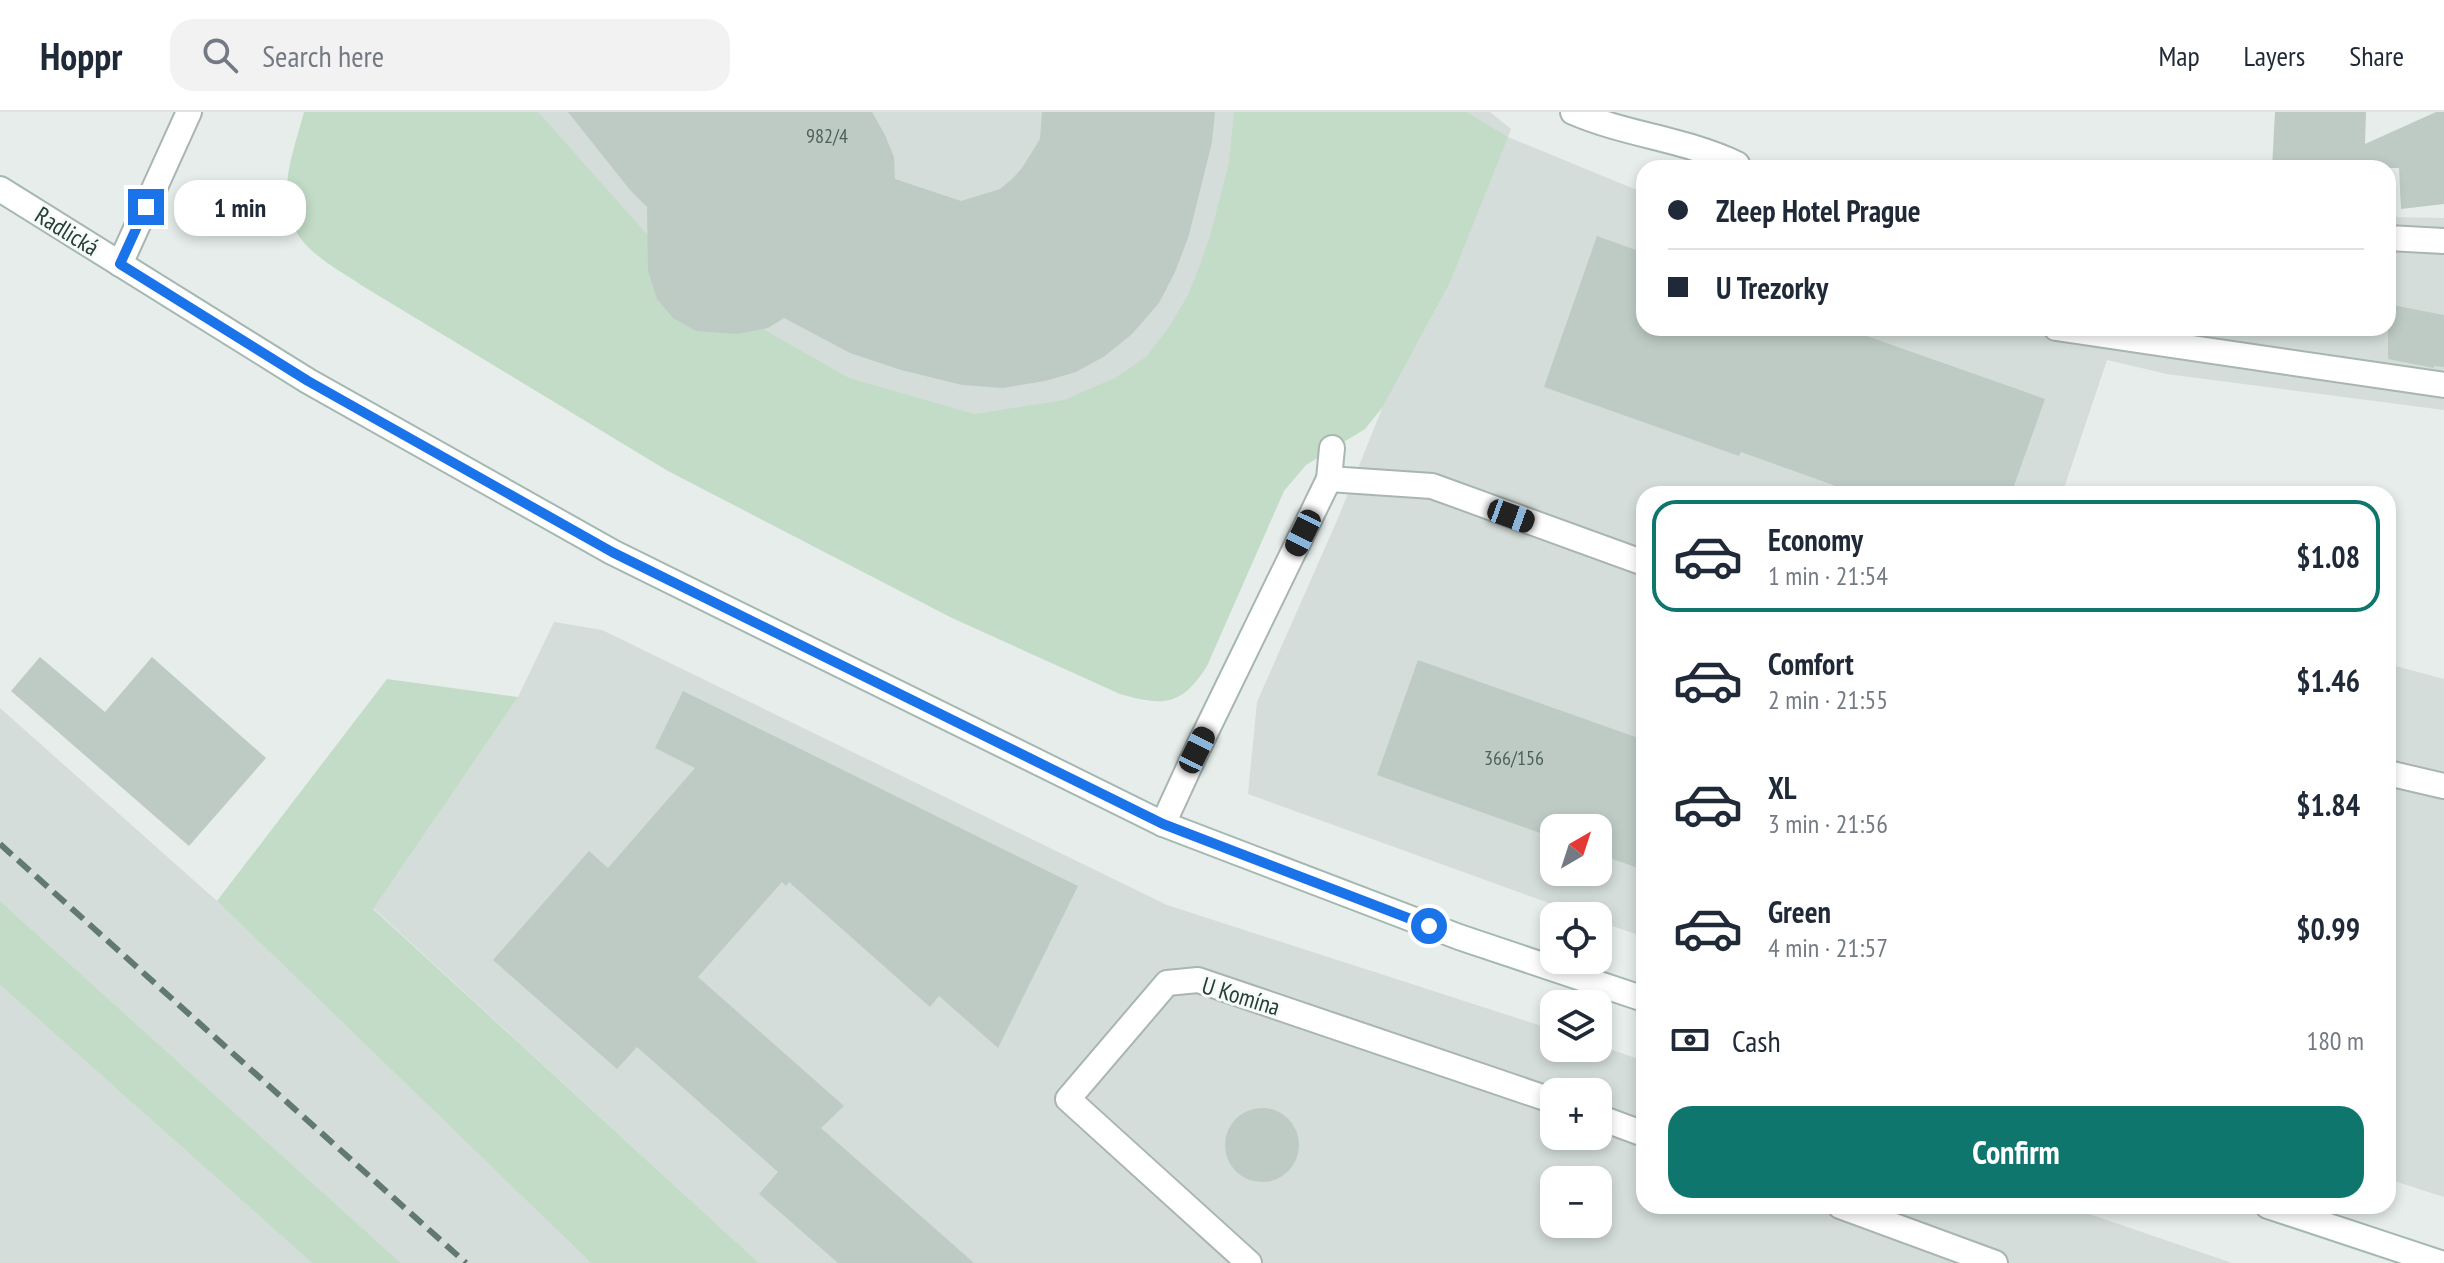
<!DOCTYPE html>
<meta charset="utf-8">
<style>
body{margin:0;font-family:"PT Sans Narrow",sans-serif;background:#f2f2f3;color:#1f2937;height:100vh;display:flex;flex-direction:column;font-size:30px;white-space:nowrap}
*{box-sizing:border-box;margin:0}
p{font-size:26px;color:#747a83}
.icon{flex:none;width:44px;height:44px;fill:none;stroke:currentColor;stroke-width:2;stroke-linecap:round;stroke-linejoin:round}
.map{position:relative;flex:1;overflow:hidden}
.panel{position:absolute;left:1636px;top:374px;width:760px;height:728px;display:flex;flex-direction:column;background:#fff;border-radius:24px;box-shadow:0 4px 12px #0003}
.panel>*{flex:none}
.hud{position:absolute;left:1636px;top:48px;width:760px;height:176px;border-radius:24px;box-shadow:0 4px 12px #0003;display:grid;align-content:center;height:176px;padding:0 32px;background:#fff}
.needle{width:52px;rotate:39deg}
.fabs{position:absolute;left:1540px;top:702px;display:grid;gap:16px}
.fabs a{display:grid;place-items:center;width:72px;height:72px;border-radius:16px;background:#fff;box-shadow:0 4px 12px #0003;font-size:40px}
.end{position:absolute;width:36px;height:36px;margin:-18px;border:10px solid #1a73e8;background:#fff;box-shadow:0 0 0 4px #fff}
.from{border-radius:50%}
.bubble{position:absolute;height:56px;border-radius:24px;background:#fff;box-shadow:0 4px 12px #0003;font-size:26px;font-weight:800;line-height:56px;text-align:center}
.car{position:absolute;width:24px;height:48px;margin:-24px -12px;border-radius:10px;box-shadow:0 0 6px 2px #0007;background:linear-gradient(#222 24%,#8ab4d8 0 40%,#222 0 76%,#8ab4d8 0 86%,#222 0)}
.hud b{display:flex;align-items:center;gap:28px;height:76px;font-size:30px}
.hud b+b{border-top:2px solid #e0e1e3}
.hud i{width:20px;height:20px;background:#1f2937}
ul{padding:14px 0 0;list-style:none}
li{display:flex;align-items:center;gap:24px;height:112px;margin:0 16px 12px;padding:0 16px;border:4px solid transparent;border-radius:24px}
li div{flex:1}
li b{display:block;font-size:30px}
li em{font-style:normal;font-weight:800}
li.current{border-color:#0f766e}
li>.icon{width:72px;height:72px;stroke-width:1.5}
.pay{display:flex;align-items:center;gap:20px;height:88px;padding:0 32px;font-size:30px}
.pay p{margin-inline-start:auto}
.action{display:flex;gap:16px;margin-top:auto;padding:16px 32px}
.action a{flex:1;height:92px;border-radius:24px;background:#0f766e;color:#fff;font-size:32px;font-weight:800;line-height:92px;text-align:center}
header{display:flex;align-items:center;gap:48px;box-sizing:border-box;height:112px;padding:0 40px;background:#fff;border-bottom:2px solid #e0e1e3}
header strong{font-size:38px}
nav{display:flex;gap:44px;margin-inline-start:auto;font-size:28px}
.search{width:560px;height:72px;background:#f2f2f3;display:flex;align-items:center;gap:20px;box-sizing:border-box;padding:0 28px;border-radius:24px;color:#747a83;font-size:30px}
.map>svg:first-child{display:block}
</style>
<header>
<strong>Hoppr</strong>
<div class="search"><svg class="icon" aria-label="search" viewBox="0 0 24 24"><circle cx="10" cy="10" r="6"/><path d="M15 15l6 6"/></svg>Search here</div>
<nav><a>Map</a><a>Layers</a><a>Share</a></nav>
</header>
<div class="map">
<svg width="2444" height="1151" viewBox="0 0 2444 1151">
<rect width="100%" height="100%" fill="#e6edea"/>
<!-- built -->
<g fill="#d4ddd9" fill-rule="evenodd">
<path d="M518 0H1490L1511 17 1508 25 1644 81V216H2388V105L2444 106V298L2167 262 2107 248 2062 382H1644V825L1598 809V804H1585L1248 682 1257 590 1339 404 1385 289 1118 347 772 264ZM1554 716H1598V760H1554Z"/>
<path d="M554 510 602 518 1167 793 1554 918V936H1598V933L1644 949V1094H2066L2232 1151H759L373 796 518 585ZM1554 980H1598V1024H1554ZM1554 1068H1598V1112H1554Z"/>
<path d="M2388 552 2444 567V1085L2388 1067Z"/>
<path d="M0 596 217 789 591 1151H401L0 789Z"/>
<path d="M0 873 312 1151H0Z"/>
</g>
<!-- green -->
<g fill="#c2dcc7">
<path d="M304 0H538L676 155 735 201 849 266 974 302 1064 288 1115 266 1146 245 1169 215 1188 183 1200 153 1210 124 1229 51 1234 0H1466L1508 25 1450 170 1382 296 1365 317 1306 353 1284 379 1207 554C1181 595 1163 594 1120 582L952 506 668 359 361 173C345 162 325 151 310 137 269 97 292 46 304 0Z"/>
<path d="M387 567 518 585 373 797 759 1151H591L217 789Z"/>
<path d="M0 789 401 1151H312L0 873Z"/>
</g>
<!-- building -->
<g fill="#becbc5">
<path d="M568 0H872L885 23 894 45 895 67 961 89 1000 77 1012 67 1022 56 1040 27 1042 0H1215L1212 30 1189 123 1175 160 1159 191 1132 222 1105 244 1076 260 1045 269 1003 276 962 273 901 258 850 241 784 206 768 216 737 222 696 219 673 206 657 187 648 159 647 95 630 78Z"/>
<path d="M2275 0H2366L2365 32 2436 0H2444V92L2401 97 2399 56H2272Z"/>
<path d="M1597 124 1644 141V216H1844L2045 287 2011 382H1858L1741 340 1739 344 1544 275Z"/>
<path d="M2392 193 2444 203V255L2434 254V256L2388 247V195H2391Z"/>
<path d="M40 545 105 600 152 545 266 646 189 734 11 579Z"/>
<path d="M1418 548 1644 628V758L1598 742V716H1554V726L1377 663Z"/>
<path d="M683 579 1078 774 998 936 939 884 930 895 789 770 786 774 782 770 698 865 844 994 821 1016 974 1151H838L759 1082 778 1060 637 935 617 957 493 848 589 739 608 756 695 656 655 636Z"/>
<circle cx="1262" cy="1033" r="37"/>
</g>
<g fill="none" stroke-linecap="round" stroke-linejoin="round">
<!-- lane casing -->
<g stroke="#a9b5b0" stroke-width="28">
<g id="lane">
<path d="M2056 216 2444 273"/>
<path d="M1163 712 1197 638 1329 367 1332 336"/>
</g>
</g>
<!-- street casing -->
<g stroke="#a9b5b0" stroke-width="28">
<g id="street">
<path d="M1573 0C1626 23 1685 27 1737 52"/>
<path d="M2388 126 2444 129"/>
<path d="M120 152 189 0"/>
<path d="M1329 367 1432 374 1644 451"/>
<path d="M2388 661 2444 674"/>
<path d="M1598 1005 1644 1022"/>
<path d="M1840 1094 1995 1151"/>
<path d="M1249 1151 1068 987 1167 871 1198 868 1554 989"/>
</g>
</g>
<!-- secondary casing -->
<g stroke="#a5b8b0" stroke-width="28">
<g id="secondary">
<path d="M0 77 308 269 612 440 1163 712 1459 825 1644 887"/>
<path d="M2268 1094 2440 1151"/>
</g>
</g>
<!-- lane -->
<use href="#lane" stroke="#fff" stroke-width="24"/>
<!-- street -->
<use href="#street" stroke="#fff" stroke-width="24"/>
<!-- secondary -->
<use href="#secondary" stroke="#fff" stroke-width="24"/>
<!-- rail -->
<path stroke="#627971" stroke-width="6" stroke-dasharray="16 8" stroke-linecap="butt" d="M0 732 466 1151"/>
</g>
<g fill="none" stroke-linecap="round" stroke-linejoin="round">
<!-- route -->
<path stroke="#1a73e8" stroke-width="10" d="M146 95 120 152 308 269 612 440 1163 712 1429 814"/>
</g>
<g text-anchor="middle" dominant-baseline="central" stroke-width="6" stroke-linejoin="round" paint-order="stroke">
<!-- number labels -->
<g font-size="20" fill="#4d615a">
<text x="827" y="24">982/4</text>
<text x="1514" y="646">366/156</text>
</g>
<!-- street labels -->
<g font-size="24" fill="#273e36" stroke="#f6faf8">
<text transform="translate(67 119) rotate(32)">Radlická</text>
<text transform="translate(1241 884) rotate(17)">U Komína</text>
</g>
</g>
</svg>
<div class="fabs">
<a><svg class="needle" viewBox="-14 -14 28 28"><path d="M0-13l5 13h-10z" fill="#e53935"/><path d="M0 13l5-13h-10z" fill="#747a83"/></svg></a>
<a><svg class="icon" aria-label="locate" viewBox="0 0 24 24"><circle cx="12" cy="12" r="6"/><path d="M12 2v4M12 18v4M2 12h4M18 12h4"/></svg></a>
<a><svg class="icon" aria-label="layers" viewBox="0 0 24 24"><path d="M12 4l9 5-9 5-9-5zM3 14l9 5 9-5"/></svg></a>
<a>+</a>
<a>−</a>
</div>
<i class="end from" style="left:1429px;top:814px"></i>
<i class="end" style="left:146px;top:95px"></i>
<div class="bubble" style="left:174px;top:68px;width:132px">1 min</div>
<i class="car" style="left:1511px;top:404px;rotate:110deg"></i>
<i class="car" style="left:1303px;top:421px;rotate:206deg"></i>
<i class="car" style="left:1197px;top:638px;rotate:26deg"></i>
<div class="hud">
<b><i class="from"></i>Zleep Hotel Prague</b>
<b><i></i>U Trezorky</b>
</div>
<section class="panel">
<ul>
<li class="current"><svg class="icon" aria-label="car" viewBox="0 0 24 24"><path d="M5 17H2v-5l4-1 3-4h7l3 4 3 1v5h-3M9 17h6M6 11h13"/><circle cx="7" cy="17" r="2"/><circle cx="17" cy="17" r="2"/></svg><div><b>Economy</b><p>1 min · 21:54</p></div><em>$1.08</em></li>
<li><svg class="icon" aria-label="car" viewBox="0 0 24 24"><path d="M5 17H2v-5l4-1 3-4h7l3 4 3 1v5h-3M9 17h6M6 11h13"/><circle cx="7" cy="17" r="2"/><circle cx="17" cy="17" r="2"/></svg><div><b>Comfort</b><p>2 min · 21:55</p></div><em>$1.46</em></li>
<li><svg class="icon" aria-label="car" viewBox="0 0 24 24"><path d="M5 17H2v-5l4-1 3-4h7l3 4 3 1v5h-3M9 17h6M6 11h13"/><circle cx="7" cy="17" r="2"/><circle cx="17" cy="17" r="2"/></svg><div><b>XL</b><p>3 min · 21:56</p></div><em>$1.84</em></li>
<li><svg class="icon" aria-label="car" viewBox="0 0 24 24"><path d="M5 17H2v-5l4-1 3-4h7l3 4 3 1v5h-3M9 17h6M6 11h13"/><circle cx="7" cy="17" r="2"/><circle cx="17" cy="17" r="2"/></svg><div><b>Green</b><p>4 min · 21:57</p></div><em>$0.99</em></li>
</ul>
<div class="pay"><svg class="icon" aria-label="cash" viewBox="0 0 24 24"><path d="M3 7h18v10H3z"/><circle cx="12" cy="12" r="2"/></svg>Cash<p>180 m</p></div>
<div class="action"><a>Confirm</a></div>
</section>
</div>
